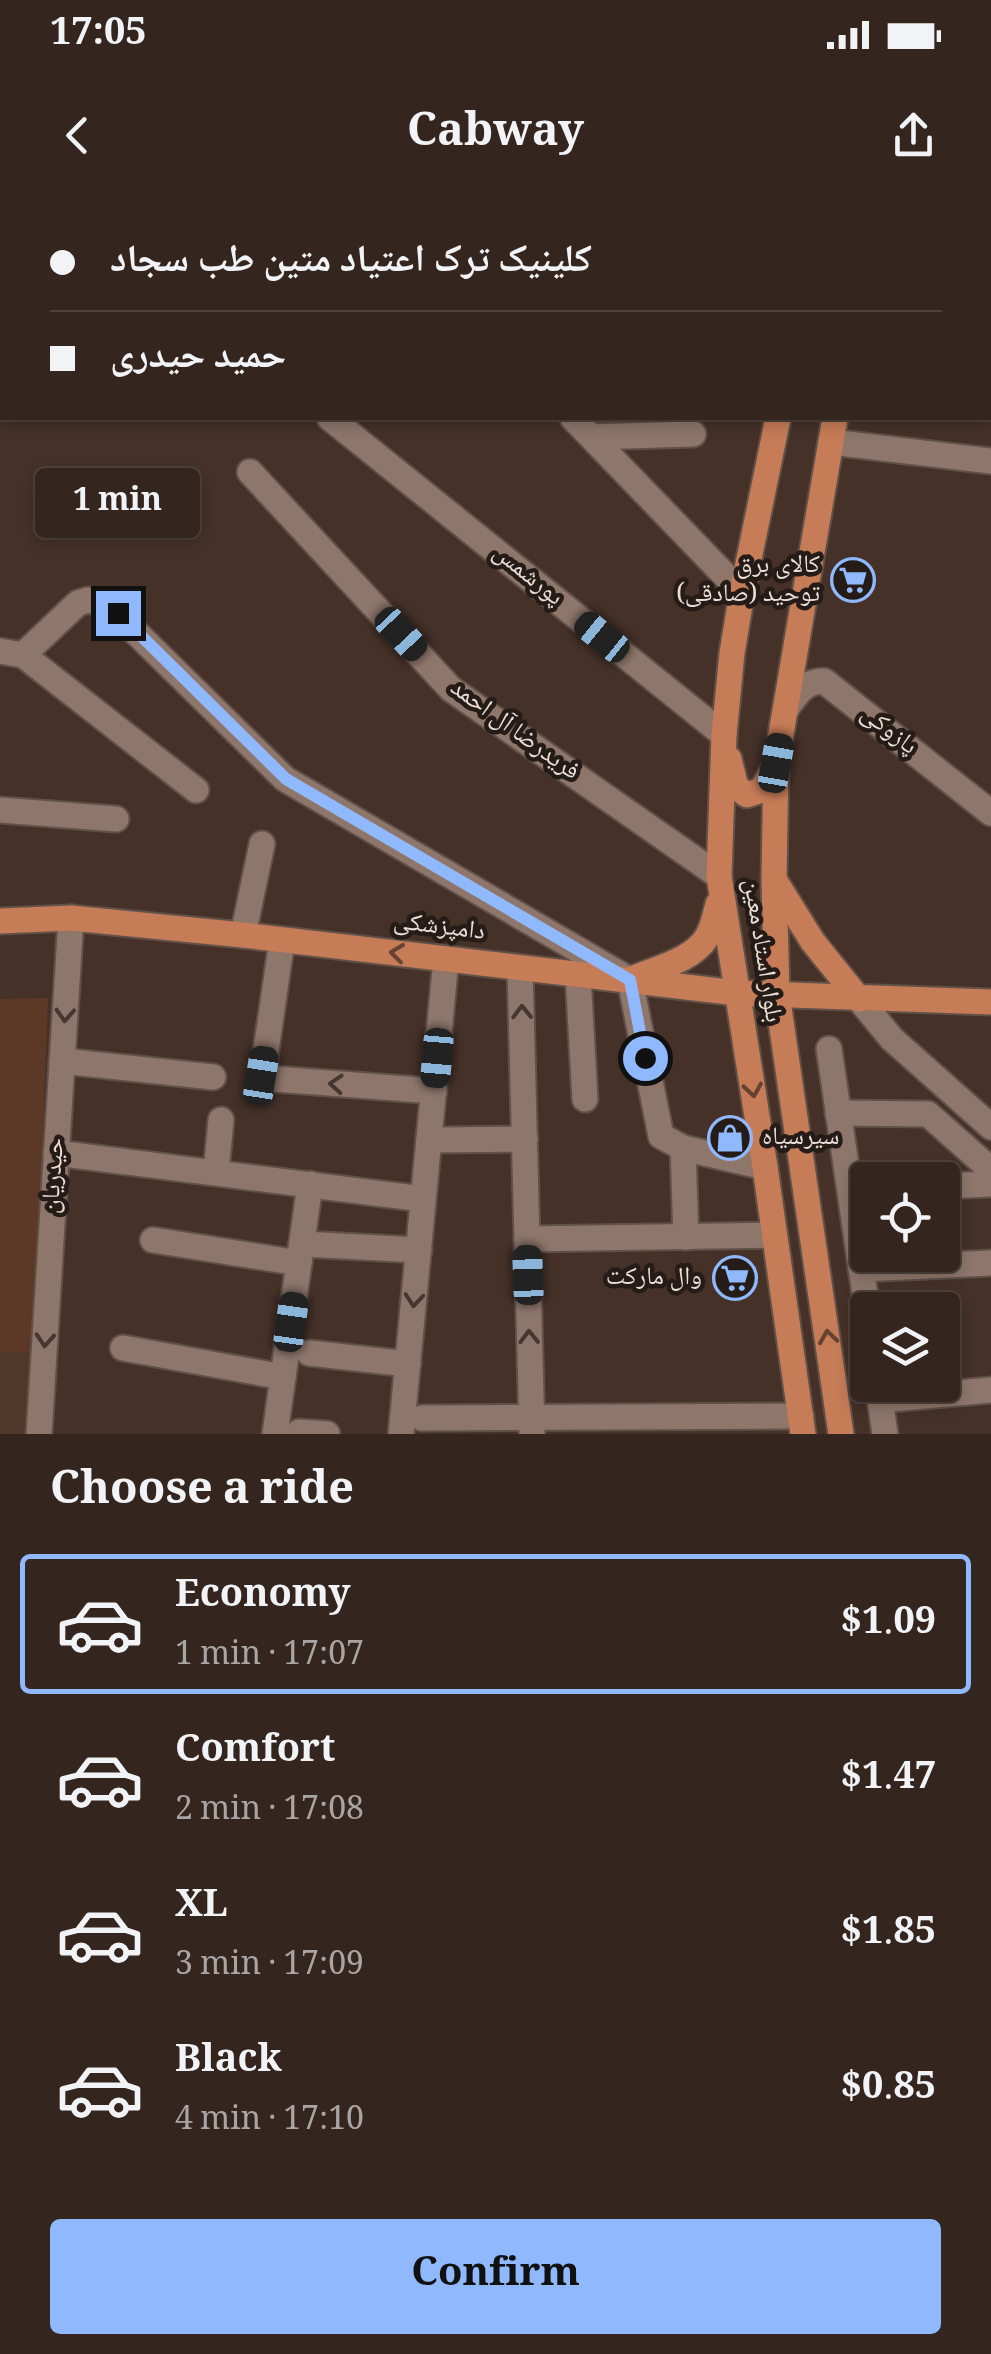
<!DOCTYPE html>
<meta charset="utf-8">
<style>
body{margin:0;font-family:Georgia,"Noto Naskh Arabic",serif;background:#3c2d27;color:#f1f3f6;height:100vh;display:flex;flex-direction:column;font-size:38px;white-space:nowrap}
*{box-sizing:border-box;margin:0}
p{font-size:32px;color:#a9a5a4}
.icon{flex:none;width:55px;height:55px;fill:none;stroke:currentColor;stroke-width:2;stroke-linecap:round;stroke-linejoin:round}
.map{position:relative;height:1234px;overflow:hidden}
.drawer{display:flex;flex-direction:column;background:#34251e;flex:1}
.drawer>*{flex:none}
.banner{position:absolute;left:0px;top:0px;width:992px;height:220px;box-shadow:0 5px 15px #0003,0 0 0 2px #4e423c;display:grid;align-content:center;height:220px;padding:0 50px;background:#34251e}
.controls{position:absolute;left:850px;top:962px;display:grid;gap:20px}
.controls a{display:grid;place-items:center;width:110px;height:110px;border-radius:10px;background:#34251e;box-shadow:0 5px 15px #0003,0 0 0 2px #4e423c;font-size:50px}
.end{position:absolute;width:45px;height:45px;margin:-22px;border:12px solid #8fb8fd;background:#111;box-shadow:0 0 0 5px #111}
.from{border-radius:50%}
.bubble{position:absolute;height:70px;border-radius:10px;background:#34251e;box-shadow:0 5px 15px #0003,0 0 0 2px #4e423c;font-size:32px;font-weight:800;line-height:70px;text-align:center}
.car{position:absolute;width:30px;height:60px;margin:-30px -15px;border-radius:12px;box-shadow:0 0 8px 2px #0007;background:linear-gradient(#222 24%,#8ab4d8 0 40%,#222 0 76%,#8ab4d8 0 86%,#222 0)}
.banner b{display:flex;align-items:center;gap:35px;height:95px;font-size:38px}
.banner b+b{border-top:2px solid #4e423c}
.banner i{width:25px;height:25px;background:#f1f3f6}
ul{padding:0;list-style:none}
li{display:flex;align-items:center;gap:30px;height:140px;margin:0 20px 15px;padding:0 30px;border:5px solid transparent;border-radius:10px}
li div{flex:1}
li b{display:block;font-size:38px}
li em{font-style:normal;font-weight:800}
li.selected{border-color:#8fb8fd}
li>.icon{width:90px;height:90px;stroke-width:1.5}
h2{padding:0 50px;font-size:45px;line-height:120px}
.action{display:flex;gap:20px;margin-top:auto;padding:20px 50px}
.action a{flex:1;height:115px;border-radius:10px;background:#8fb8fd;color:#111;font-size:40px;font-weight:800;line-height:115px;text-align:center}
.status{display:flex;justify-content:space-between;align-items:center;height:70px;padding:0 50px;background:#34251e;direction:ltr}
.status svg{height:28px;fill:currentColor}
header{display:flex;justify-content:space-between;align-items:center;height:130px;padding:0 50px;background:#34251e;font-size:45px;font-weight:800}
.map>svg:first-child{display:block}
</style>
<div class="status"><b>17:05</b><svg viewBox="0 0 49 12"><path d="M0 12V9h3v3zM5 12V6h3v6zM10 12V3h3v9zM15 12V0h3v12zM26 1h20v11H26zM47 4h2v5h-2z"/></svg></div>
<header><svg class="icon" aria-label="back" viewBox="0 0 24 24"><path d="M15 5l-7 7 7 7"/></svg>Cabway<svg class="icon" aria-label="share" viewBox="0 0 24 24"><path d="M12 15V3M7 8l5-5 5 5M5 13v7h14v-7"/></svg></header>
<div class="map">
<svg width="991" height="1234" viewBox="0 0 991 1234">
<rect width="100%" height="100%" fill="#453128"/>
<!-- built -->
<path fill="#51362a" d="M0 1152H35L28 1234H0Z"/>
<!-- green -->
<path fill="#5c3827" d="M48 798 35 1152H0V799Z"/>
<g fill="none" stroke-linecap="round" stroke-linejoin="round">
<!-- minor casing -->
<g stroke="#605048" stroke-width="29">
<g id="minor">
<path d="M59 0 63 2"/>
<path d="M217 0 221 2"/>
<path d="M368 0 370 2"/>
<path d="M534 0H539"/>
<path d="M152 2 172 0"/>
<path d="M990 104H991"/>
<path d="M330 218 724 535"/>
<path d="M573 218 742 393"/>
<path d="M592 237 693 234"/>
<path d="M831 242 991 261"/>
<path d="M250 272 451 489 719 676"/>
<path d="M0 451 23 455 196 590"/>
<path d="M23 455 78 403 88 400 107 404 285 579 630 780 661 936 683 948 765 967"/>
<path d="M786 509C797 494 804 481 824 481L991 613"/>
<path d="M0 610 116 619"/>
<path d="M243 735 262 644"/>
<path d="M282 740 262 878 434 891"/>
<path d="M520 768 532 1234"/>
<path d="M578 775 585 899"/>
<path d="M859 799 892 839 991 927"/>
<path d="M829 849 868 1115"/>
<path d="M62 861 213 877"/>
<path d="M838 913 928 914 991 970"/>
<path d="M429 940 525 939"/>
<path d="M683 948 686 1037"/>
<path d="M56 953 423 999"/>
<path d="M216 972 221 920"/>
<path d="M942 986 991 984"/>
<path d="M527 1039 774 1035"/>
<path d="M153 1040 299 1063"/>
<path d="M302 1044 419 1050"/>
<path d="M861 1069 991 1063"/>
<path d="M123 1148 283 1177"/>
<path d="M309 1153 408 1164"/>
<path d="M878 1185 885 1234"/>
<path d="M880 1200 991 1190"/>
<path d="M422 1218 801 1216"/>
<path d="M299 1232 327 1234"/>
<path d="M39 1234 71 718"/>
<path d="M275 1234 310 984"/>
<path d="M401 1234 446 759"/>
</g>
</g>
<!-- major casing -->
<g stroke="#605048" stroke-width="29">
<g id="major">
<path d="M823 2V0"/>
<path d="M877 2 878 0"/>
<path d="M778 218 742 393 732 453 724 535 719 676 765 967 803 1234"/>
<path d="M835 218 776 563 774 680 777 794 841 1234"/>
<path d="M729 559 736 587 747 595 762 590 774 568"/>
<path d="M775 681 813 742 859 799"/>
<path d="M0 721 71 718 243 735 737 793 991 802"/>
<path d="M634 778C658 768 693 760 707 737 713 727 715 715 718 704"/>
</g>
</g>
<!-- minor -->
<use href="#minor" stroke="#8e766b" stroke-width="25"/>
<!-- major -->
<use href="#major" stroke="#c57c57" stroke-width="25"/>
</g>
<!-- one-way arrows -->
<defs><path id="oneway-chevron" d="M-2-3.5L2.5 0L-2 3.5" fill="none" stroke-width="1.6" stroke-linecap="round" stroke-linejoin="round" transform="scale(2.5)"/></defs>
<g stroke="#654231">
<use href="#oneway-chevron" transform="translate(397 753) rotate(-173)"/>
<use href="#oneway-chevron" transform="translate(753 890) rotate(81)"/>
<use href="#oneway-chevron" transform="translate(828 1137) rotate(-98)"/>
</g>
<g stroke="#443730">
<use href="#oneway-chevron" transform="translate(522 812) rotate(-91)"/>
<use href="#oneway-chevron" transform="translate(65 815) rotate(93)"/>
<use href="#oneway-chevron" transform="translate(336 884) rotate(-176)"/>
<use href="#oneway-chevron" transform="translate(414 1100) rotate(95)"/>
<use href="#oneway-chevron" transform="translate(529 1137) rotate(-91)"/>
<use href="#oneway-chevron" transform="translate(45 1140) rotate(94)"/>
</g>
<g fill="none" stroke-linecap="round" stroke-linejoin="round">
<!-- route -->
<path stroke="#8fb8fd" stroke-width="12" d="M118 413 286 579 630 780 645 858"/>
</g>
<!-- icons -->
<defs>
<g id="supermarket-ring" transform="scale(2.25)"><circle r="9.5" fill="#251c17" stroke="#8fb8fd" stroke-width="1.5"/><path d="M-6-5.5h2.5l.6 2H6L4.5 2H-2.5L-4.4-4H-6ZM-1.5 3.2a1.3 1.3 0 1 0 .1 0ZM3 3.2a1.3 1.3 0 1 0 .1 0Z" fill="#8fb8fd"/></g>
<g id="shop-ring" transform="scale(2.25)"><circle r="9.5" fill="#251c17" stroke="#8fb8fd" stroke-width="1.5"/><path d="M-5-2.5h2.3a2.7 3.5 0 0 1 5.4 0H5L5.5 6h-11ZM-1.5-2.5h3a1.5 2.3 0 0 0-3 0Z" fill="#8fb8fd"/></g>
</defs>
<g fill-rule="evenodd">
<use href="#supermarket-ring" x="853" y="380"/>
<use href="#shop-ring" x="730" y="938"/>
<use href="#supermarket-ring" x="735" y="1078"/>
</g>
<g text-anchor="middle" dominant-baseline="central" stroke-width="9" stroke-linejoin="round" paint-order="stroke">
<!-- poi labels -->
<g font-size="25" fill="#eaddd7" stroke="#251c17" text-anchor="end">
<text x="820" y="366">کالای برق<tspan x="820" dy="29">توحید (صادقی)</tspan></text>
<text x="762" y="938" text-anchor="start">سیرسیاه</text>
<text x="702" y="1078">وال مارکت</text>
</g>
<!-- street labels -->
<g font-size="25" fill="#eaddd7" stroke="#251c17">
<text transform="translate(527 376) rotate(39)">پورشمس</text>
<text transform="translate(514 531) rotate(36)">فریدرضا آل احمد</text>
<text transform="translate(888 531) rotate(38)">پازوکی</text>
<text transform="translate(439 728) rotate(7)">دامپزشکی</text>
<text transform="translate(761 751) rotate(81)">بلوار استاد معین</text>
<text transform="translate(55 976) rotate(-86)">حیدریان</text>
</g>
</g>
</svg>
<div class="controls">
<a><svg class="icon" aria-label="locate" viewBox="0 0 24 24"><circle cx="12" cy="12" r="6"/><path d="M12 2v4M12 18v4M2 12h4M18 12h4"/></svg></a>
<a><svg class="icon" aria-label="layers" viewBox="0 0 24 24"><path d="M12 4l9 5-9 5-9-5zM3 14l9 5 9-5"/></svg></a>
</div>
<i class="end from" style="left:645px;top:858px"></i>
<i class="end" style="left:118px;top:413px"></i>
<div class="bubble" style="left:35px;top:268px;width:165px">1 min</div>
<i class="car" style="left:401px;top:434px;rotate:137deg"></i>
<i class="car" style="left:602px;top:437px;rotate:309deg"></i>
<i class="car" style="left:776px;top:563px;rotate:10deg"></i>
<i class="car" style="left:437px;top:858px;rotate:185deg"></i>
<i class="car" style="left:261px;top:876px;rotate:9deg"></i>
<i class="car" style="left:528px;top:1075px;rotate:358deg"></i>
<i class="car" style="left:291px;top:1122px;rotate:8deg"></i>
<div class="banner">
<b><i class="from"></i>کلینیک ترک اعتیاد متین طب سجاد</b>
<b><i></i>حمید حیدری</b>
</div>
</div>
<section class="drawer">
<h2>Choose a ride</h2>
<ul>
<li class="selected"><svg class="icon" aria-label="car" viewBox="0 0 24 24"><path d="M5 17H2v-5l4-1 3-4h7l3 4 3 1v5h-3M9 17h6M6 11h13"/><circle cx="7" cy="17" r="2"/><circle cx="17" cy="17" r="2"/></svg><div><b>Economy</b><p>1 min · 17:07</p></div><em>$1.09</em></li>
<li><svg class="icon" aria-label="car" viewBox="0 0 24 24"><path d="M5 17H2v-5l4-1 3-4h7l3 4 3 1v5h-3M9 17h6M6 11h13"/><circle cx="7" cy="17" r="2"/><circle cx="17" cy="17" r="2"/></svg><div><b>Comfort</b><p>2 min · 17:08</p></div><em>$1.47</em></li>
<li><svg class="icon" aria-label="car" viewBox="0 0 24 24"><path d="M5 17H2v-5l4-1 3-4h7l3 4 3 1v5h-3M9 17h6M6 11h13"/><circle cx="7" cy="17" r="2"/><circle cx="17" cy="17" r="2"/></svg><div><b>XL</b><p>3 min · 17:09</p></div><em>$1.85</em></li>
<li><svg class="icon" aria-label="car" viewBox="0 0 24 24"><path d="M5 17H2v-5l4-1 3-4h7l3 4 3 1v5h-3M9 17h6M6 11h13"/><circle cx="7" cy="17" r="2"/><circle cx="17" cy="17" r="2"/></svg><div><b>Black</b><p>4 min · 17:10</p></div><em>$0.85</em></li>
</ul>
<div class="action"><a>Confirm</a></div>
</section>
